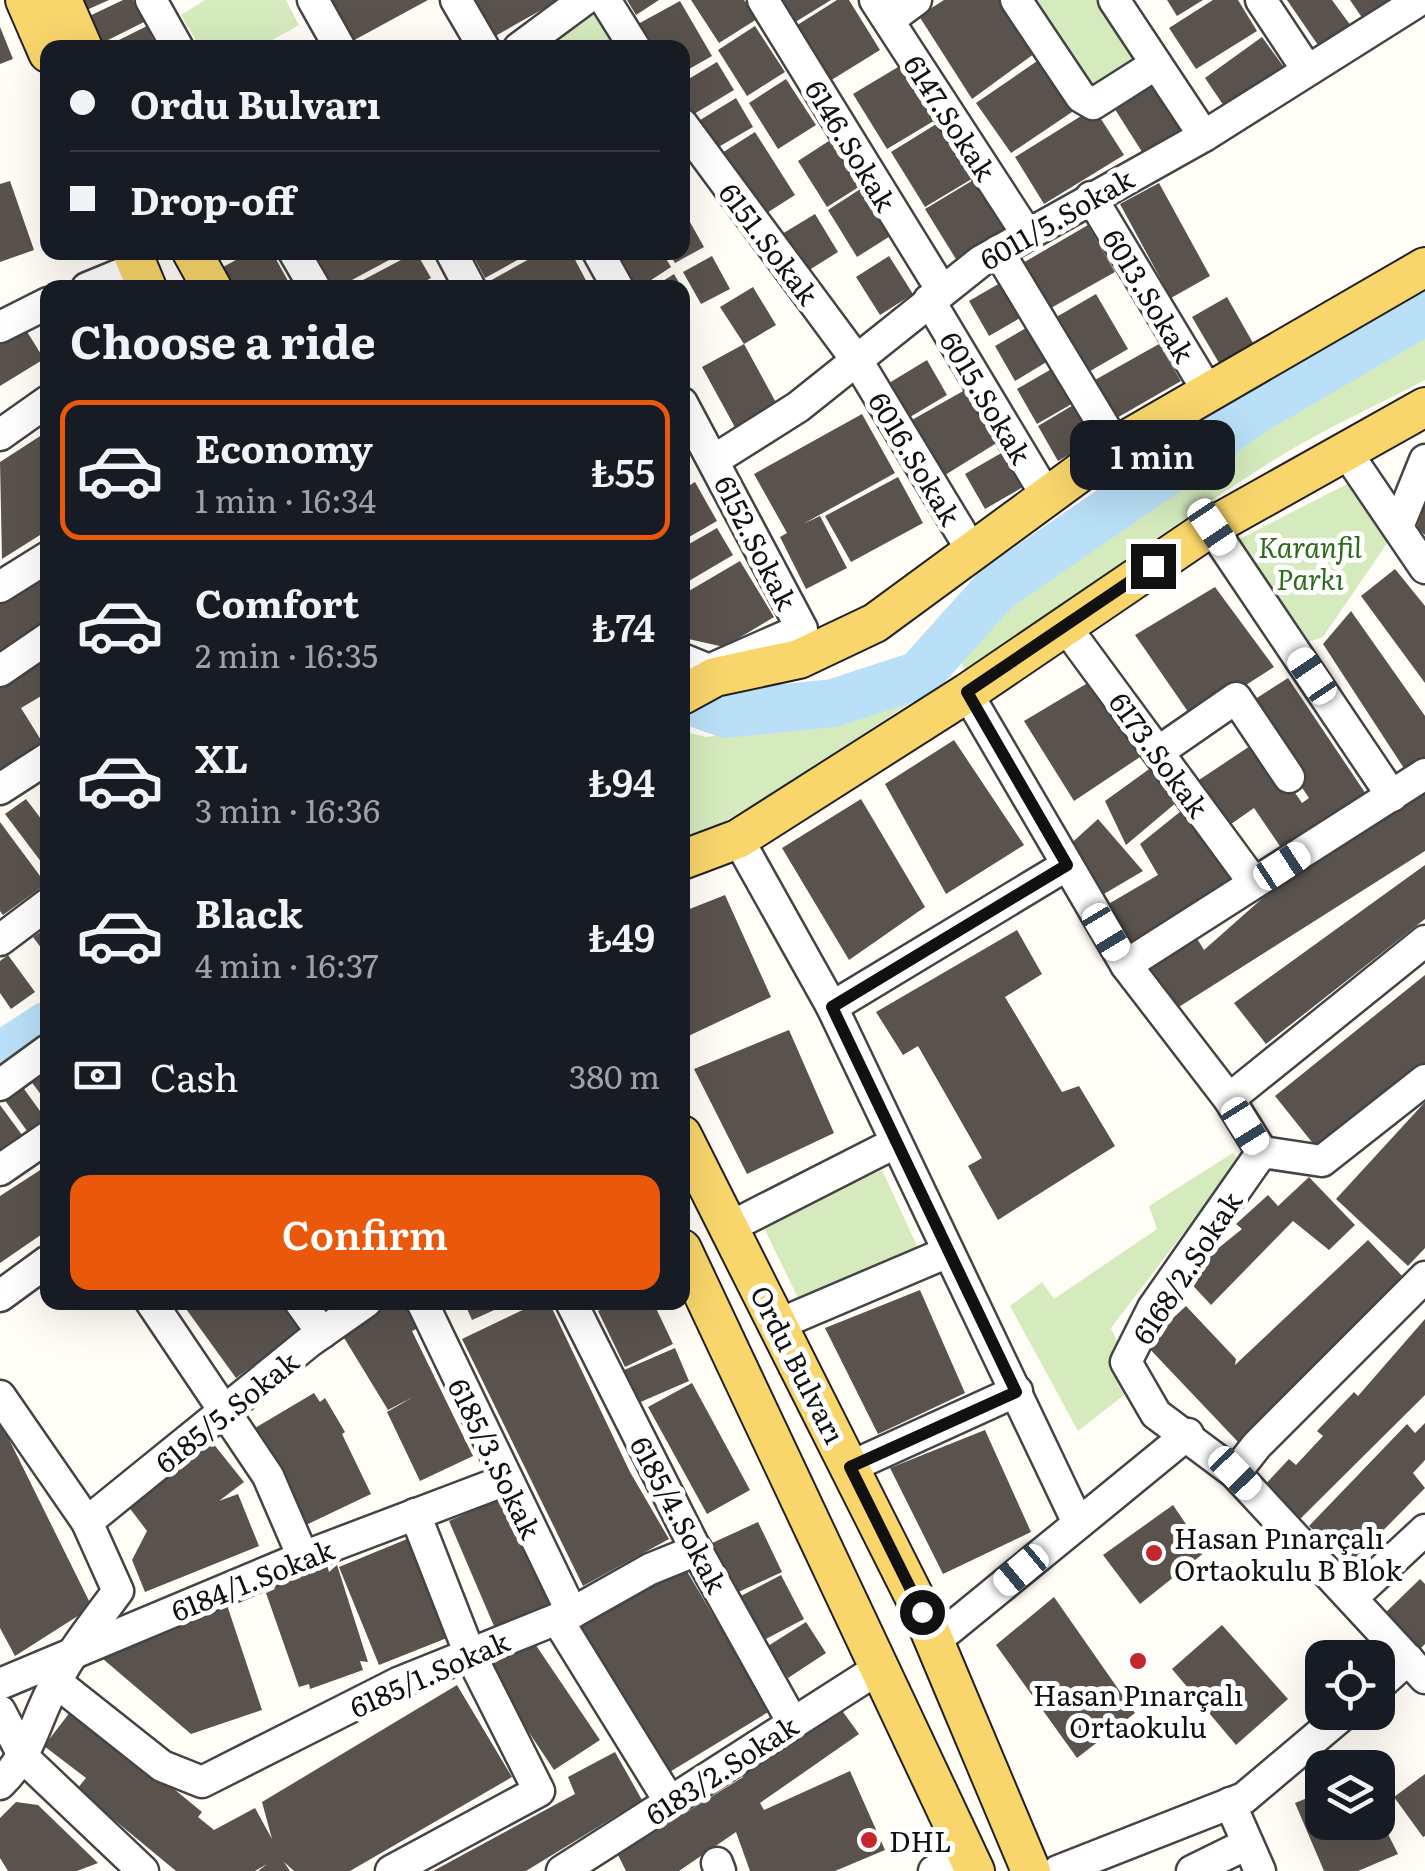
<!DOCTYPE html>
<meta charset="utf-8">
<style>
body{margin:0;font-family:Literata,serif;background:#242831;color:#f1f3f6;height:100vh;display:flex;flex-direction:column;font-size:38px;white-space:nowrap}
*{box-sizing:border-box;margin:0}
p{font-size:32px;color:#9ea1a6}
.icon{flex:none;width:55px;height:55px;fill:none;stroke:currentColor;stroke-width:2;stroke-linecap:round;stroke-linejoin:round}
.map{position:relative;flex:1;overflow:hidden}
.panel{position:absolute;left:40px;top:280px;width:650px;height:1030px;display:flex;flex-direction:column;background:#171b24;border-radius:20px;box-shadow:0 10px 40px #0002}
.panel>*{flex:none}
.guide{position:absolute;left:40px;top:40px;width:650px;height:220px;border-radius:20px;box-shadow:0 10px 40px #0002;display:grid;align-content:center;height:220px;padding:0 30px;background:#171b24}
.controls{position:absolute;left:1305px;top:1640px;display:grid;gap:20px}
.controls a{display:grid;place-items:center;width:90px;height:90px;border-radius:20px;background:#171b24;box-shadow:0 10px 40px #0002;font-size:50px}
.end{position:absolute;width:45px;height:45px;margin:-22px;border:12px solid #111;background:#fff;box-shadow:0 0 0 5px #fff}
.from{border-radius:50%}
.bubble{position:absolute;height:70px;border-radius:20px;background:#171b24;box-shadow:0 10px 40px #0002;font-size:32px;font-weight:600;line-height:70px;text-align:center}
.car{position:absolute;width:30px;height:60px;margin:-30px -15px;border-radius:12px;box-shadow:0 0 8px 2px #0007;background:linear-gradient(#fff 24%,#345 0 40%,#fff 0 76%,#345 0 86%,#fff 0)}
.guide b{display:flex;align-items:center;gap:35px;height:95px;font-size:38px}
.guide b+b{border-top:2px solid #363941}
.guide i{width:25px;height:25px;background:#f1f3f6}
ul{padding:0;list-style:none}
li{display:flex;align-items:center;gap:30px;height:140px;margin:0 20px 15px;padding:0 10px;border:5px solid transparent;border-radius:20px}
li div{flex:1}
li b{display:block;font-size:38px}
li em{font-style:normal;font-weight:600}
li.selected{border-color:#ea580c}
li>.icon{width:90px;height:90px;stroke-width:1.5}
h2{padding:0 30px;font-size:45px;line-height:120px}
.pay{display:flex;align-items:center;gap:25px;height:110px;padding:0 30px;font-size:38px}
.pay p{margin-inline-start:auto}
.primary-button{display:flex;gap:20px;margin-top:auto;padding:20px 30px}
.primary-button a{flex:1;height:115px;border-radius:20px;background:#ea580c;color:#fff;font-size:40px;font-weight:600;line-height:115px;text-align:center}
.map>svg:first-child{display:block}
</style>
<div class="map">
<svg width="1425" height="1871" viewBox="0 0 1425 1871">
<rect width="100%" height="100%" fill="#fffdf5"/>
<!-- green -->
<g fill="#d5ebbd">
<path d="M205 0H286L299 25 260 47H200L181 15Z"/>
<path d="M1026 0H1099L1141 64 1092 99Z"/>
<path d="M596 10 616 47 532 48Z"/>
<path d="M1425 334V380C1378 405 1328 427 1282 455 1173 522 1073 601 966 671L957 657 1008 601 1098 530Z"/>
<path d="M1349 483 1388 542 1323 637 1300 645 1236 541Z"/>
<path d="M916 686 909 704 767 797 683 845 682 731 706 737 855 713Z"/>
<path d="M1233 1153 1239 1160 1111 1328 1137 1385 1078 1431 1010 1306 1042 1282 1054 1299 1157 1229 1149 1206Z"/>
<path d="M882 1170 918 1248 800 1302 763 1226Z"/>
</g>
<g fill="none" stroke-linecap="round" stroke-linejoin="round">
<!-- river -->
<g stroke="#b9e0f7" stroke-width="48">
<path d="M682 698 726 714 833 703 919 675 996 589 1257 409 1425 311"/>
<path d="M0 1056 48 1025"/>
</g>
</g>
<!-- building -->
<g fill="#5a524d">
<path d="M76 0H109L82 12Z"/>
<path d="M123 0H133L144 22 94 47 81 20Z"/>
<path d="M324 0H428L347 44Z"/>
<path d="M469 0H559L490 39Z"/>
<path d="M627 0H659L636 15Z"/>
<path d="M691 0H744L757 19 719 43Z"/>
<path d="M773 0H831L789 26Z"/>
<path d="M837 0H849L880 50 825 84 791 29Z"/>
<path d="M944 0H1006L1038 51 972 99 919 16Z"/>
<path d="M1167 0H1203L1177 16Z"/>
<path d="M1213 0H1238L1257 31 1196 69 1169 28Z"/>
<path d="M1287 0H1332L1351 26 1320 48Z"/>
<path d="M1350 0H1390L1363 19Z"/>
<path d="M680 1 712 56 682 73V48H651L638 24Z"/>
<path d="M147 26 157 48H103Z"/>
<path d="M755 26 785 72 747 96 718 50Z"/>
<path d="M0 27 13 59 0 64Z"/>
<path d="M1262 37 1286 70 1228 112 1205 78Z"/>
<path d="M1043 57 1078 108 1011 153 976 103Z"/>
<path d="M908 61 942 116 887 149 853 94Z"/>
<path d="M717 62 734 90 689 117 682 106V83Z"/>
<path d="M1157 74 1190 126 1144 155 1111 103Z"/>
<path d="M786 79 816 125 778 149 749 103Z"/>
<path d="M736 98 753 127 708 153 692 125Z"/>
<path d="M1094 108 1124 155 1044 204 1015 157Z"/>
<path d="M946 118 980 174 925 207 891 152Z"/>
<path d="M755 132 795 195 754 221 714 158Z"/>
<path d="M835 137 865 183 827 207 798 161Z"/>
<path d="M980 176 1014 231 959 264 925 209Z"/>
<path d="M10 181 34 250 0 262V184Z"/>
<path d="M1159 183 1210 276 1171 298 1120 204Z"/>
<path d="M865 186 895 233 857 257 828 210Z"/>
<path d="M815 214 838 252 806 272 782 234Z"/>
<path d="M686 215 704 247 675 263 669 252H682V217Z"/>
<path d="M1088 225 1115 272 1042 313 1016 267Z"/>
<path d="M251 252H272L292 288H234L223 267Z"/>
<path d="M314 252H404L337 288H333Z"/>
<path d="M416 252 431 278 412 288H348Z"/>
<path d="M471 252H532L485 278Z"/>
<path d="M542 252H571L590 288H488L486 283Z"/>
<path d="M605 252H662L671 267 639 288H627Z"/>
<path d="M712 256 730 289 701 304 683 272Z"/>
<path d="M889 256 913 294 880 315 856 277Z"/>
<path d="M674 274 682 288H652Z"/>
<path d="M1007 279 1027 314 989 336 969 301Z"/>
<path d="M753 287 776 325 744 344 720 307Z"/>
<path d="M1096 294 1128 349 1085 374 1053 319Z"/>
<path d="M1227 297 1253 343 1219 363 1192 317Z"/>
<path d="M21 322 44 359 0 386V334Z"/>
<path d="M1033 324 1053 358 1015 381 995 346Z"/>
<path d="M744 344 779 408 737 431 702 367Z"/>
<path d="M1159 344 1181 381 1108 423 1086 385Z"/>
<path d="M927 360 947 395 910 417 889 383Z"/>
<path d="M1055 367 1075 402 1037 424 1017 389Z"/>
<path d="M972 386 1003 439 937 480 903 425Z"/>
<path d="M1075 404 1096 439 1058 461 1038 426Z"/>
<path d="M862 414 895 473 803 524 820 516 847 568 806 589 780 537 787 533 754 474Z"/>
<path d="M48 431V530L2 559 0 462Z"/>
<path d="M1003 452 1023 487 985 509 965 474Z"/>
<path d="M898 477 923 523 851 562 825 516Z"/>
<path d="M695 482 717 521 682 541V490Z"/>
<path d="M1424 505H1425V535L1417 528Z"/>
<path d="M717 528 733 555 682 585V548Z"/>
<path d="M740 561 774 617 724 647 684 638 682 595Z"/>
<path d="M1395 569 1425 606V683L1361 596Z"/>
<path d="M48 570V628L0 658V599Z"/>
<path d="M1215 587 1274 667 1193 719 1135 635Z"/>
<path d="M1351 611 1425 716V765L1409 776 1323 644Z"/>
<path d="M48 648V692L21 708 46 748 0 776V681Z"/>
<path d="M1288 678 1370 800 1286 855 1254 808 1224 829 1193 784 1259 740 1302 803 1309 798 1246 705Z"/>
<path d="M1091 681 1146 753 1074 801 1024 721Z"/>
<path d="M954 740 1024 845 946 894 885 784Z"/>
<path d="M1152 767 1177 802 1126 845 1105 801Z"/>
<path d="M1425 791V851L1174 1010 1144 967 1196 937 1204 950 1275 887Z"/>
<path d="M26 799 48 828V871L5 814Z"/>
<path d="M861 799 925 907 849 960 782 848Z"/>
<path d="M1186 807 1233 876 1133 946 1105 906 1158 875 1140 844Z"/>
<path d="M1098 819 1143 871 1097 898 1066 848Z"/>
<path d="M0 822 46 884 3 915 0 911Z"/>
<path d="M1425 865V919L1266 1044 1234 1003Z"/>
<path d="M725 895 771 997 682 1039V912Z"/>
<path d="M48 927V957L33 937Z"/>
<path d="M1017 930 1042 974 1005 997 1062 1092 1079 1086 1115 1146 998 1220 968 1166 982 1158 918 1046 903 1055 876 1012Z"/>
<path d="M8 955 35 992 11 1009 0 993V961Z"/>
<path d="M1425 975V1066L1319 1151 1275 1096Z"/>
<path d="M789 1030 834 1133 747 1174 694 1069Z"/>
<path d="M48 1061V1104L27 1076Z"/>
<path d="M19 1082 48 1122 30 1135 1 1095Z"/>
<path d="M1425 1102V1248L1408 1266 1336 1199Z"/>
<path d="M0 1105 25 1139 4 1154 0 1149Z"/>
<path d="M48 1165V1230L0 1263V1196Z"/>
<path d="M1309 1177 1355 1225 1329 1250 1293 1221 1211 1305 1184 1276 1242 1229 1236 1224 1268 1195 1278 1206Z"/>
<path d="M1368 1240 1405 1279 1239 1443 1145 1344 1186 1306 1236 1359 1235 1365Z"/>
<path d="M920 1290 965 1393 878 1434 825 1328Z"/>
<path d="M181 1302H292L309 1324 236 1378Z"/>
<path d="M303 1302H348L319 1324Z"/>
<path d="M382 1302H406L420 1327 412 1331 473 1456 420 1481 387 1412 413 1397 388 1410 338 1328Z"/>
<path d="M464 1302H512L472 1320Z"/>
<path d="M539 1302H549L630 1472 669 1539 583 1586 462 1339Z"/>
<path d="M616 1302H653L673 1344 625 1367 598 1311Z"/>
<path d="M1425 1319V1395L1296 1523 1261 1489 1289 1459 1296 1465 1323 1436 1317 1431 1354 1392 1358 1396Z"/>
<path d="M675 1348 689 1381 629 1407 615 1374Z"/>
<path d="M692 1383 750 1490 707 1514 648 1407Z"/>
<path d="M314 1393 320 1402 325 1398 345 1432 342 1434 371 1494 306 1525 255 1428Z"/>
<path d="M0 1421 92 1607 15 1656 0 1628Z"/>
<path d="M1425 1423V1460L1413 1473 1425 1488 1349 1565 1309 1526 1407 1424 1415 1433Z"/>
<path d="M985 1430 1031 1532 943 1574 890 1468Z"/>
<path d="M208 1437 244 1482 219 1501 238 1494 259 1546 145 1592 132 1560 147 1531 125 1502Z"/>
<path d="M506 1496 557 1604 497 1633 449 1521Z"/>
<path d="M1173 1505 1205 1552 1140 1604 1103 1555Z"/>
<path d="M758 1522 782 1572 734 1594 710 1544Z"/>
<path d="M412 1537 452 1636 379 1665 339 1567Z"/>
<path d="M682 1563 770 1711 668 1773 579 1625Z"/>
<path d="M327 1565 329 1572 337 1565 368 1662 360 1661 363 1670 310 1689 309 1684 299 1687 266 1593 275 1589 271 1584Z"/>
<path d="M781 1575 804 1619 760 1642 737 1598Z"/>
<path d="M1420 1579 1425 1584V1644L1417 1652 1384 1614Z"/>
<path d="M1054 1597 1135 1713 1077 1758 996 1645Z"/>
<path d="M227 1605 262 1710 191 1734 103 1659 100 1650Z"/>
<path d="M806 1622 826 1653 788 1678 768 1646Z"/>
<path d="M1222 1625 1288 1699 1236 1745 1172 1669Z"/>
<path d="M531 1638 600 1740 554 1770 486 1668Z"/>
<path d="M457 1685 512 1777 350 1871H294L284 1862 290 1871H258L267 1864 255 1871H176L77 1789 86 1778 44 1746 74 1707 202 1812 198 1817 214 1830 255 1808 272 1839 262 1802Z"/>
<path d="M838 1705 859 1734 760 1803 764 1810 850 1771 885 1850 835 1871H750L736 1832 679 1871H626L618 1855 743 1777 739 1772Z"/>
<path d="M615 1752 642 1800 526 1871H433L575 1794 568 1777Z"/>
<path d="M1425 1774V1836L1423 1837 1394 1797Z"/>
<path d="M1322 1792V1822H1378V1814L1398 1854 1358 1871H1324L1295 1803Z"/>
<path d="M16 1802 38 1805 98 1863 77 1871H8L0 1858V1818Z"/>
</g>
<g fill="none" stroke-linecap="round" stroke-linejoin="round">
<!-- minor casing -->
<g stroke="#444" stroke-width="35">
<g id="minor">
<path d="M151 0 178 48"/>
<path d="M313 0 340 48"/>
<path d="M456 0 484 48"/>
<path d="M605 0 635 48"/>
<path d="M763 0 941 289"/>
<path d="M875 0 1027 234"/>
<path d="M1016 0 1081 97 1093 104 1156 64"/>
<path d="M1114 0 1204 136"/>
<path d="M1261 0 1306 68"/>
<path d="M889 20 916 0"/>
<path d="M519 48 584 0"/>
<path d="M682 124 858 362 974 554"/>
<path d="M1091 197 1209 393"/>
<path d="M998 251 1116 446"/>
<path d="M294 252 315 288"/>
<path d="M451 252 470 288"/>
<path d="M598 252 618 288"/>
<path d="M87 288 138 267"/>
<path d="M929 300 1046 495"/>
<path d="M0 327 48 303"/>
<path d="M682 403 802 629 709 670 682 659"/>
<path d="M0 435 48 401"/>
<path d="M1347 453 1425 568"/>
<path d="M714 460 798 407 981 261 1204 136 1415 3"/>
<path d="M1211 527 1392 796"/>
<path d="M1398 527 1425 460"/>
<path d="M0 587 48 557"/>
<path d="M1065 626 1254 883"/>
<path d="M0 671 48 638"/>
<path d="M967 693 1126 965 1229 1099 1262 1152"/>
<path d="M1158 752 1236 698 1289 777"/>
<path d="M0 789 48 758"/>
<path d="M738 839 832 1007 1078 1523"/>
<path d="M0 940 48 904"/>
<path d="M1126 965 1425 774"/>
<path d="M832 1007 1067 865"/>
<path d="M0 1085 48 1050"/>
<path d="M1229 1099 1425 941"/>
<path d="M1262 1152 1153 1308 1126 1362 1156 1414 1235 1473 1425 1678"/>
<path d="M1262 1152 1322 1161 1425 1080"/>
<path d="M0 1170 48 1137"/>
<path d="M730 1227 895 1143"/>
<path d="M0 1296 48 1261"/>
<path d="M151 1302 268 1476 303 1557"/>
<path d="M300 1302 322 1333"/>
<path d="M422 1302 572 1613"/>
<path d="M571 1302 692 1542 793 1723"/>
<path d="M779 1324 948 1252"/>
<path d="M0 1396 87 1522 118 1591C96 1621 73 1649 56 1682 34 1721 33 1751 0 1784"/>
<path d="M850 1467 1017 1391"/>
<path d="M1235 1473 1257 1445 1425 1277"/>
<path d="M87 1522 309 1342 366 1302"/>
<path d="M1353 1597 1425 1530"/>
<path d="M557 1619 670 1802"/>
<path d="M935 1641 1188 1434"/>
<path d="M56 1682 162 1766 202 1782 398 1683 572 1613 650 1569 697 1550"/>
<path d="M0 1684 303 1557 506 1480"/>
<path d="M1378 1686 1408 1659"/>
<path d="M0 1711 25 1759 143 1871"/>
<path d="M1230 1803 1260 1871"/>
<path d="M717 1863 720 1871"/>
<path d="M391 1871 539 1791 469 1652 415 1514"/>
<path d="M562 1871 881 1667"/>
<path d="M934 1871 968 1856"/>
<path d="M1058 1871 1244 1798 1346 1712"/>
<path d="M1192 1871 1247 1844"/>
</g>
</g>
<!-- major casing -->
<g stroke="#222" stroke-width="42">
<g id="major">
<path d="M25 0 48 53"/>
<path d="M62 0 83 48"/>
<path d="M132 252 147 288"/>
<path d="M192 252 212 288"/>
<path d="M682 695 715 677 799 659 875 623 1116 446 1425 267"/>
<path d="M682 860 738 839 967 693 1211 527 1425 407"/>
<path d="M682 1135 922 1612 1031 1871"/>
<path d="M682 1249 975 1871"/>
</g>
</g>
<!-- minor -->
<use href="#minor" stroke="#fff" stroke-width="30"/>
<!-- major -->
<use href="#major" stroke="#f9d66b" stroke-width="38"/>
</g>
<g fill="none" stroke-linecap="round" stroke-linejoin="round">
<!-- route -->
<path stroke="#111" stroke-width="12" d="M922 1612 850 1467 1016 1392 832 1007 1067 865 967 692 1153 566"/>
</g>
<!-- markers -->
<g fill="#c4262e" stroke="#fff" stroke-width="4">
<circle cx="1154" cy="1553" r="10"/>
<circle cx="1138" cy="1661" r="10"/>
<circle cx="869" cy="1840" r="10"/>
</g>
<g text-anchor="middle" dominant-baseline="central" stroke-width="10" stroke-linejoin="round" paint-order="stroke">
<!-- street labels -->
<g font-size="28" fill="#111" stroke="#fff">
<text transform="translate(951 117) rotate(57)">6147.Sokak</text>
<text transform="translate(852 145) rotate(59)">6146.Sokak</text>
<text transform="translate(1056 218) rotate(-30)">6011/5.Sokak</text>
<text transform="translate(770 243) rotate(53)">6151.Sokak</text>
<text transform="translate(1150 295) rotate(59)">6013.Sokak</text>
<text transform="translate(987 397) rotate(59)">6015.Sokak</text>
<text transform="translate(916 458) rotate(59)">6016.Sokak</text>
<text transform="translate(757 542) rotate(63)">6152.Sokak</text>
<text transform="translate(1160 754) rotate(54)">6173.Sokak</text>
<text transform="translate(1186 1267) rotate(-57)">6168/2.Sokak</text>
<text transform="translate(799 1364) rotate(63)">Ordu Bulvarı</text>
<text transform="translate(226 1411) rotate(-39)">6185/5.Sokak</text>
<text transform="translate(496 1458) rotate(64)">6185/3.Sokak</text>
<text transform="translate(680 1514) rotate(62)">6185/4.Sokak</text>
<text transform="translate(252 1579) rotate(-22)">6184/1.Sokak</text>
<text transform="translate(429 1673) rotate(-24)">6185/1.Sokak</text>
<text transform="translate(721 1769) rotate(-33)">6183/2.Sokak</text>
</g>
<!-- park labels -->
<g font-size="28" font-style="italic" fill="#2f6b1f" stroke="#fff">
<text x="1310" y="546">Karanfil<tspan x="1310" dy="32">Parkı</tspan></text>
</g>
<!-- poi labels -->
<g font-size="28" fill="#111" stroke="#fff" text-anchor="start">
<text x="1174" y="1537">Hasan Pınarçalı<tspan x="1174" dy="32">Ortaokulu B Blok</tspan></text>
<text x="1138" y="1694" text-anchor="middle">Hasan Pınarçalı<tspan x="1138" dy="32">Ortaokulu</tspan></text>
<text x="889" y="1840">DHL</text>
</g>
</g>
</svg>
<div class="controls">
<a><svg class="icon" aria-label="locate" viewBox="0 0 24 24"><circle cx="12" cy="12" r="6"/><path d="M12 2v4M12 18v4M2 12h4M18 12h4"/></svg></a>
<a><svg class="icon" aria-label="layers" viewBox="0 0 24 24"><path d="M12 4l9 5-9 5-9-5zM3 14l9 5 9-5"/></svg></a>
</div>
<i class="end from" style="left:922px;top:1612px"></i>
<i class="end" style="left:1153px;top:566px"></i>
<div class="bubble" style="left:1070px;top:420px;width:165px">1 min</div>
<i class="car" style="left:1212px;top:527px;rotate:146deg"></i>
<i class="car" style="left:1312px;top:676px;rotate:326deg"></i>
<i class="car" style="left:1282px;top:866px;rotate:57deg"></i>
<i class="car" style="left:1106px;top:932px;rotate:149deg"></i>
<i class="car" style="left:1245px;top:1126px;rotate:148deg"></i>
<i class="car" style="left:1235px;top:1473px;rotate:136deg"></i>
<i class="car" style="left:1021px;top:1570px;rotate:230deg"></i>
<div class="guide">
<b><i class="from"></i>Ordu Bulvarı</b>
<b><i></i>Drop-off</b>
</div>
<section class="panel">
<h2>Choose a ride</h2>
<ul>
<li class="selected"><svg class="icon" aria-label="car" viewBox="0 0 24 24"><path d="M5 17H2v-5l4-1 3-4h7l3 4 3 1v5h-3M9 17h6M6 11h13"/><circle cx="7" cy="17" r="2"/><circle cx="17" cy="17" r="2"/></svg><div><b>Economy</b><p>1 min · 16:34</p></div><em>₺55</em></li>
<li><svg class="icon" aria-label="car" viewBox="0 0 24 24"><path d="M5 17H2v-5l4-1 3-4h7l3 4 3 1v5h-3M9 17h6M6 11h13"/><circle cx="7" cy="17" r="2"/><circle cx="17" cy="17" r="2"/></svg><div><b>Comfort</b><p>2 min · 16:35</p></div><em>₺74</em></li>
<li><svg class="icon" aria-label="car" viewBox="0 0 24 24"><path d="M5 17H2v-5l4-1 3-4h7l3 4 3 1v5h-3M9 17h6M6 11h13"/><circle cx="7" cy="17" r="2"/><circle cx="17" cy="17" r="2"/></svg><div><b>XL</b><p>3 min · 16:36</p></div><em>₺94</em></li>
<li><svg class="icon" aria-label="car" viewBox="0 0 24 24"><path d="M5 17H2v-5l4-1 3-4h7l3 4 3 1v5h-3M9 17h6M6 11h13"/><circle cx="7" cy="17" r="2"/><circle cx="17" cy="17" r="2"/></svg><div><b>Black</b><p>4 min · 16:37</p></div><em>₺49</em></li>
</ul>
<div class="pay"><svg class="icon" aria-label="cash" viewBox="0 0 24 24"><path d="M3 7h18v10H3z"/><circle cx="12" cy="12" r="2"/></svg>Cash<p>380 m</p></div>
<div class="primary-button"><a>Confirm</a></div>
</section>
</div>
